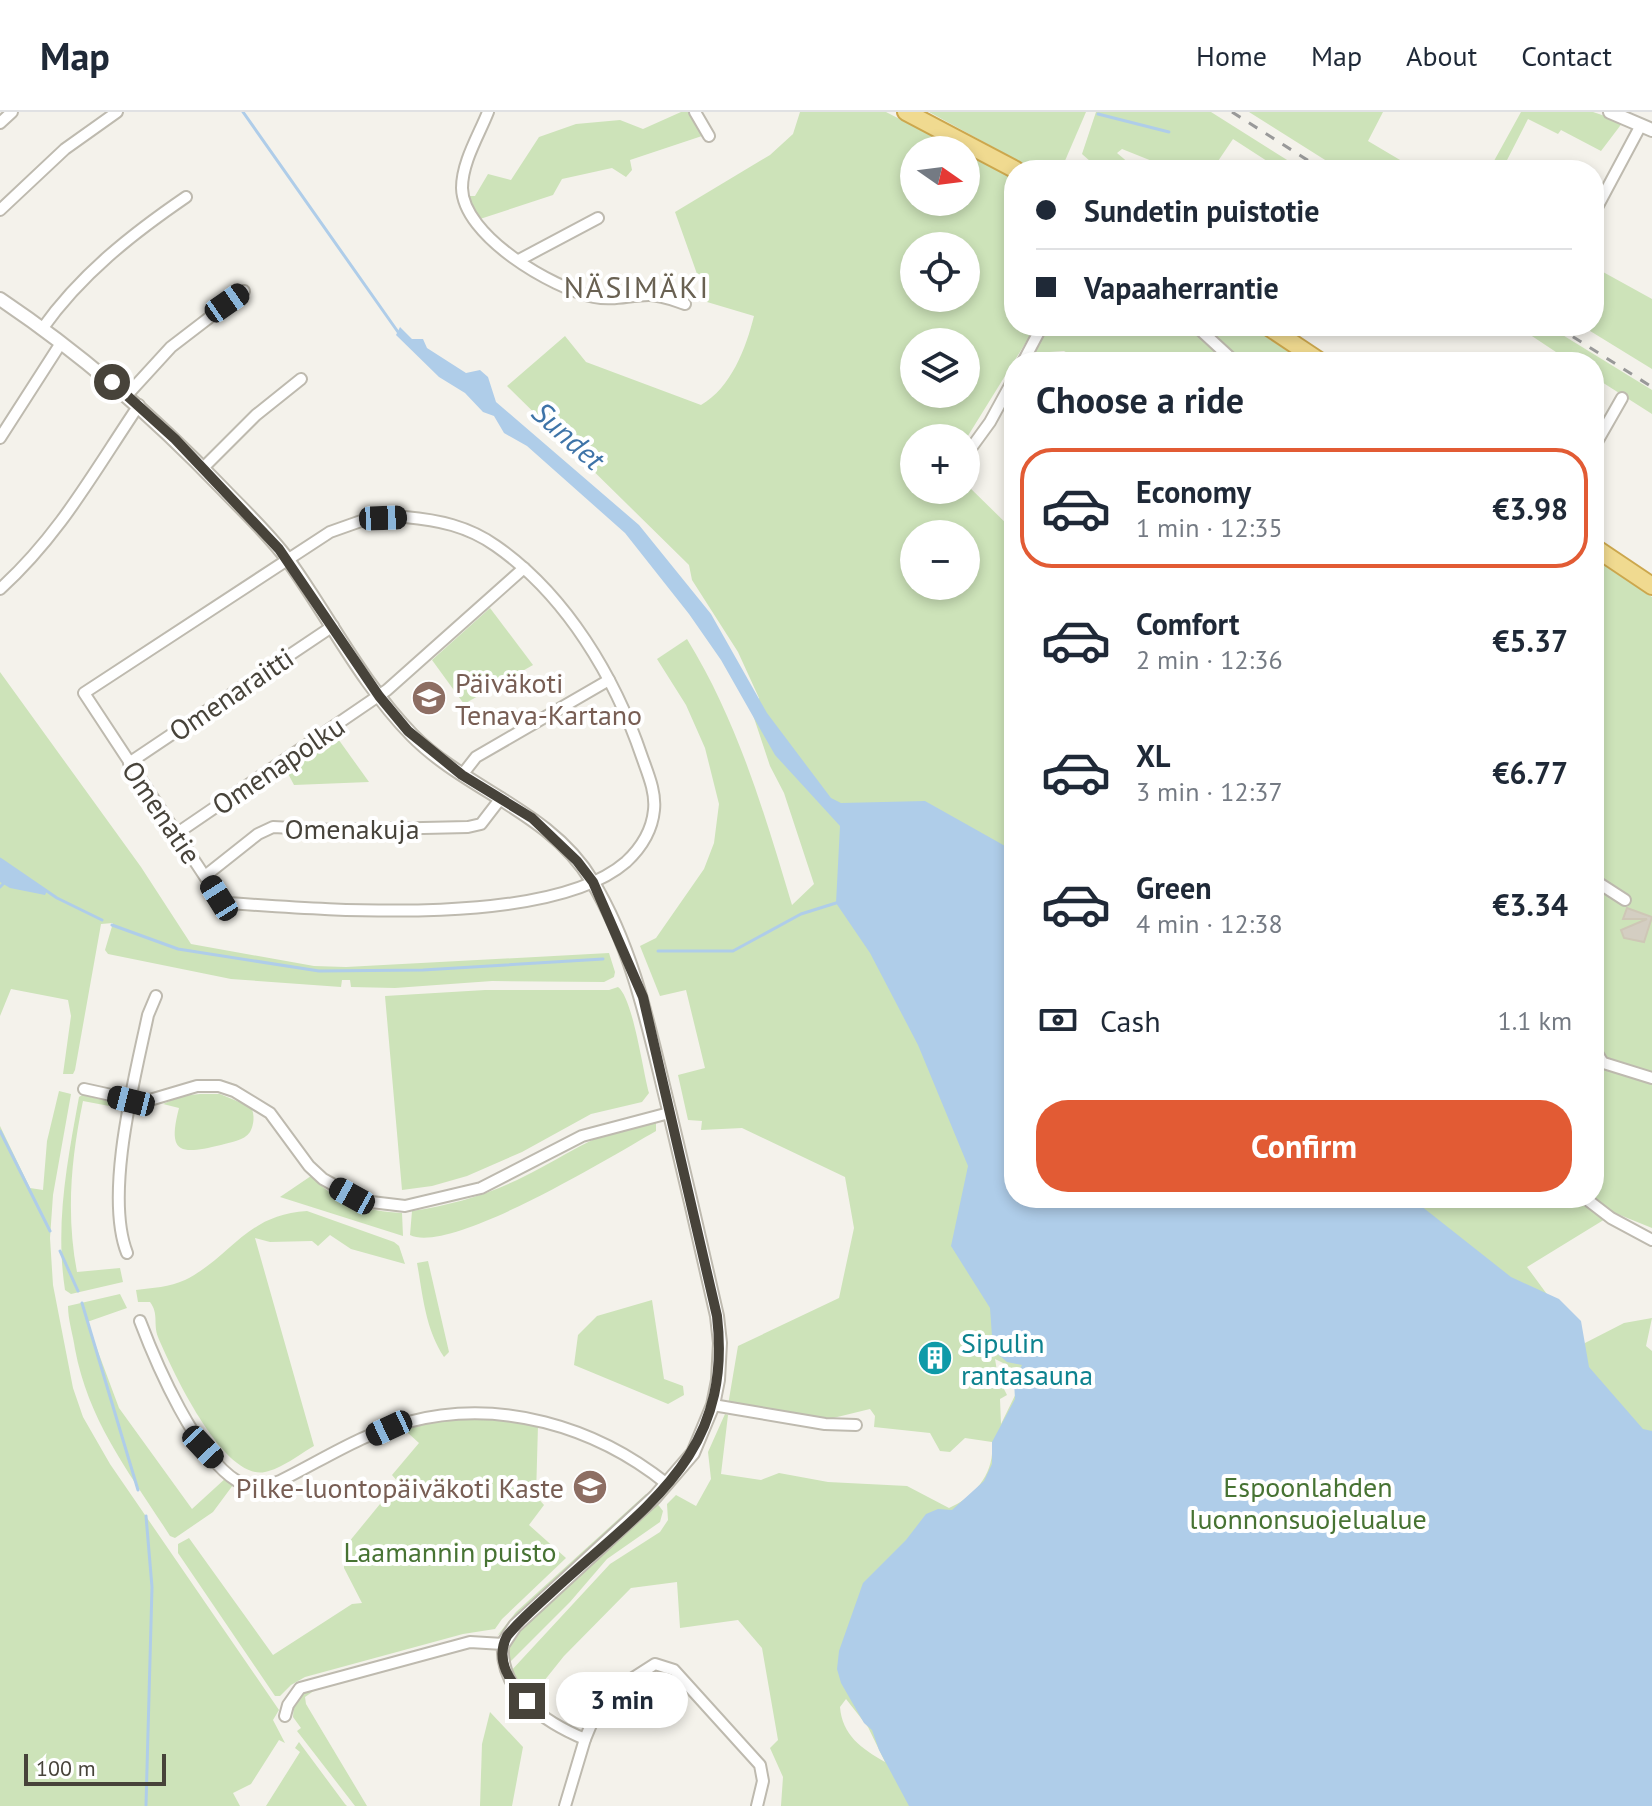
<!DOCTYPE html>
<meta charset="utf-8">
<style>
body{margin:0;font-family:"PT Sans",sans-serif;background:#f6f6f7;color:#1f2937;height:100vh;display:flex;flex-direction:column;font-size:30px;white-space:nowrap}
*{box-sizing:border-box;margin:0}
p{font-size:26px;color:#747a83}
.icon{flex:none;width:44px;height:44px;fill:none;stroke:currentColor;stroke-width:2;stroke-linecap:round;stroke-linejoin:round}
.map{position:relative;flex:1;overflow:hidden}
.details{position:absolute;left:1004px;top:240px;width:600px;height:856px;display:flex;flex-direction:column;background:#fff;border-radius:32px;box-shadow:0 4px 12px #0003}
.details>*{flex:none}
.guide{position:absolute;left:1004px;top:48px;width:600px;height:176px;border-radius:32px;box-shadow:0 4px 12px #0003;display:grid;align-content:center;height:176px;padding:0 32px;background:#fff}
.needle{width:52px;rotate:104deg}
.fabs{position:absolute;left:900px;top:24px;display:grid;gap:16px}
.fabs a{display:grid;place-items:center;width:80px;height:80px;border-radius:50%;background:#fff;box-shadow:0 4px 12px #0003;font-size:40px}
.scale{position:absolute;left:24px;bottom:20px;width:142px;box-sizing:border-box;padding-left:8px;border:4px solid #47433a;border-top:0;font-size:22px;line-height:28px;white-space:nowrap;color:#47433a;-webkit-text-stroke:6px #fff;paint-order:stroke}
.end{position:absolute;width:36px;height:36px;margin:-18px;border:10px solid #47433a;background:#fff;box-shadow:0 0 0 4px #fff}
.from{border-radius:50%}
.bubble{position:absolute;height:56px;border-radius:28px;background:#fff;box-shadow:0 4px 12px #0003;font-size:26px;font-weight:600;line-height:56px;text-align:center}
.car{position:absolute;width:24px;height:48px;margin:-24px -12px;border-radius:10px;box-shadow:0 0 6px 2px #0007;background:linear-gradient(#222 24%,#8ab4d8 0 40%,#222 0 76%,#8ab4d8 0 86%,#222 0)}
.guide b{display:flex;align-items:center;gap:28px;height:76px;font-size:30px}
.guide b+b{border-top:2px solid #e0e1e3}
.guide i{width:20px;height:20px;background:#1f2937}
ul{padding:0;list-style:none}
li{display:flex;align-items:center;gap:24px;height:120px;margin:0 16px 12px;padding:0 16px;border:4px solid transparent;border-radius:32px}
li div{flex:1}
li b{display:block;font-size:30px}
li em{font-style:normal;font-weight:600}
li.active{border-color:#e25b34}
li>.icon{width:72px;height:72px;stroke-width:1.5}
h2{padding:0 32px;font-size:36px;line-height:96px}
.pay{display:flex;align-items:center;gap:20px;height:88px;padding:0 32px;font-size:30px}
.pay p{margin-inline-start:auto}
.button{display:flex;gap:16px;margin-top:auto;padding:16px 32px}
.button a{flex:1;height:92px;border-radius:32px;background:#e25b34;color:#fff;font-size:32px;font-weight:600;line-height:92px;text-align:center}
header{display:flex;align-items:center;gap:48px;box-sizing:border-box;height:112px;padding:0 40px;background:#fff;border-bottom:2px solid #e0e1e3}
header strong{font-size:38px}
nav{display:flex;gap:44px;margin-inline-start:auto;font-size:28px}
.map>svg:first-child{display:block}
</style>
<header>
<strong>Map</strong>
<nav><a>Home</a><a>Map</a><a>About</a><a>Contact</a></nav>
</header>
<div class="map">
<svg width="1652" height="1694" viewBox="0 0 1652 1694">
<rect width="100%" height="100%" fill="#f4f2eb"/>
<!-- green -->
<g fill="#cde3b9" fill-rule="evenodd">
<path d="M681 0H688L697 10 702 24 630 48 632 58 626 65 612 56 562 67 553 83 480 107 468 84H475L488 62 511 68 539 25 576 12 620 8 643 17Z"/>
<path d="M800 0H886L960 38H914V90H966V41L1014 67V214H1036L966 327 914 326V378H966V372L1014 419V1086H1594V446L1652 485V1116L1615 1101 1527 1155 1585 1234V1231L1624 1211 1652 1206 1646 1234 1652 1239V1694H781L783 1665 770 1636 778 1628 762 1536 738 1508 680 1516 677 1470 631 1476 564 1544 540 1574 535 1592 510 1560 610 1452 660 1420 668 1408 667 1392 676 1383 696 1394 711 1367 708 1340 725 1302 728 1303 721 1362 761 1368 779 1361 828 1370 907 1374 949 1396C976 1384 995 1360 992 1330L965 1326 950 1340 940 1339 930 1321 874 1315 875 1304 870 1297 825 1308 728 1293 738 1234 839 1186 854 1116 845 1065 742 1016 701 1018 702 1009 688 1008 678 963 705 956 686 878 660 884 640 834 656 826 704 757 714 731 719 692 705 636 686 593 657 547 687 527C738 610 764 700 792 793L814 772 784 681 770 654 752 600 759 586 738 540 692 468 689 453 507 274 565 224 586 250 701 293C731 276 746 236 754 204L707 190 675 100 770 43 793 22ZM914 134H966V186H914ZM914 230H966V282H914ZM914 422H966V474H914ZM995 1247 1005 1252 1021 1271 1001 1312 1000 1287 1007 1283 998 1265ZM846 1587 868 1615 885 1650C862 1637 842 1623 840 1595Z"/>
<path d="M929 0H1086L1061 58H1035Z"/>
<path d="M1096 0H1211L1303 58H1281L1233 27 1212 58H1180L1179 54 1162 53 1122 37 1117 41 1130 52 1121 58H1100L1082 42Z"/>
<path d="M1249 0H1383L1368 29 1417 58H1341Z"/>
<path d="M1521 0H1593L1623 10 1601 39 1561 18 1558 22 1528 7 1506 50 1521 58 1503 53 1500 58H1489Z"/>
<path d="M1594 155 1652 187V257L1582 214H1594Z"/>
<path d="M1047 214H1250L1303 250H1083L1064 239 1035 241Z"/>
<path d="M1517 214H1548L1652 278V302L1594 265V250H1571Z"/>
<path d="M490 496 533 553 464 592 432 548Z"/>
<path d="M0 560 141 755 191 832 314 854 346 855 609 841 615 860 614 865 604 870 492 869 395 876 351 875 350 868H342L341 875 231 867 108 842 105 838 113 811 101 812 75 958 73 962H63L71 904 68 888 11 877 0 904Z"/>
<path d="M336 624 369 670 294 673 285 656Z"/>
<path d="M618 875C633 886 643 960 649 981L642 990 591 1002 522 1040 467 1064 432 1074 402 1078 385 884 485 878H609Z"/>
<path d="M59 979 71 982 53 1083 50 1126 53 1173 73 1276 83 1305 110 1352 279 1598 273 1608 285 1631 279 1628 251 1672 233 1681 240 1694H0V1014L30 1076 43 1078 47 1029Z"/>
<path d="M200 982H220L251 995C255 1003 254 1013 250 1020 244 1029 230 1030 221 1033 180 1043 167 1042 179 996L163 992 181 984Z"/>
<path d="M82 983 121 992 125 997 83 989C71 1047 66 1102 77 1160L120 1156 123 1170 71 1182 65 1178C55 1112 67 1051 79 985Z"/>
<path d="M656 1010V1019C614 1043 451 1143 410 1123L412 1099C452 1093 490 1082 525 1064 568 1043 606 1013 656 1010Z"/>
<path d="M311 1064C336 1091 367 1099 402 1101L403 1124 280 1085Z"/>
<path d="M307 1099 394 1130 399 1134 405 1152 351 1137 330 1123 318 1134 312 1129 270 1130 255 1126 314 1334C300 1342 281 1357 265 1360 223 1369 171 1256 158 1225 153 1212 159 1202 150 1190H138L136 1178C152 1176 170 1175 185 1168 233 1144 245 1103 307 1099Z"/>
<path d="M428 1149 449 1240 444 1245C425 1216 423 1184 417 1151Z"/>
<path d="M120 1182 127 1196 87 1210 119 1296 192 1397 227 1365 233 1373 213 1400 175 1426 170 1424C130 1361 89 1311 75 1237 73 1223 68 1208 68 1194Z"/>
<path d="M652 1188 664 1267 683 1274 684 1283 668 1292 574 1253 578 1223 597 1204Z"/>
<path d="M482 1305 538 1313 536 1384 544 1393 529 1413 566 1446 502 1507 495 1517 463 1522 305 1565 291 1573 280 1584H275L178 1441V1432L189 1426 273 1543 352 1492 362 1491 344 1456V1436L398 1370 392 1363 419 1331 408 1321 409 1315 448 1307Z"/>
<path d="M646 1382 649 1383 497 1524 516 1500Z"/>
<path d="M656 1390 663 1399 660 1410 607 1447 570 1490 508 1552 506 1534 509 1526Z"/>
<path d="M318 1576 305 1585 306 1592 367 1694H355L297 1619 301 1616 293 1605 294 1592 305 1580Z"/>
<path d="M490 1600 523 1635 512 1694H480L482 1632Z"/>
<path d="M299 1630 345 1692 347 1694H266L300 1640 295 1636Z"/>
</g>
<!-- water -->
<g fill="#afcde9">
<path d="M400 215 412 227H423L427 236 466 261 480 258 488 265 496 290 639 413 711 502 767 601 831 686 841 691 925 689 1014 739V1086H1411L1511 1165 1559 1187 1581 1209 1589 1255 1643 1317 1652 1319V1694H909L879 1638 872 1618 864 1611 841 1571 837 1557 839 1539 863 1471 906 1428 926 1402 938 1397 952 1398 984 1369 992 1352V1330L1015 1287 1014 1270 1022 1253 1007 1250 993 1238 990 1196 951 1134 968 1054 918 933 870 841 836 791 840 714 775 643 721 548 689 502 625 421 527 334 504 321 494 304 483 300 465 281 439 265 396 223Z"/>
<path d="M0 747 47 779 45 783 10 776 0 770Z"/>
</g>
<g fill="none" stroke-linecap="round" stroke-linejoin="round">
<!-- stream -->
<g stroke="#afcde9" stroke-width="3">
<path d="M243 0 398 220"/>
<path d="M1098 2 1169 20"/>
<path d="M0 747 57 786 102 808"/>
<path d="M0 775 3 772"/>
<path d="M112 813 178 837 319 859 423 858 603 847"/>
<path d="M658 839H733L801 802 836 791"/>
<path d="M0 1019 50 1119"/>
<path d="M60 1139 78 1179"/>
<path d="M82 1191 138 1378"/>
<path d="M146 1693 152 1475 146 1404"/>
</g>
</g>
<!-- building -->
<path fill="#d4cec2" stroke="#cec7b6" stroke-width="2" d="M1627 796 1652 805 1644 830 1624 826 1621 818 1647 807H1623Z"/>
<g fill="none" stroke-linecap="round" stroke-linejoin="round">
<!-- minor casing -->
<g stroke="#bebaaf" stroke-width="14">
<g id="minor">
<path d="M488 0C479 23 462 50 462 76 463 124 552 176 594 185 614 189 629 183 649 183 661 183 673 188 685 192"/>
<path d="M695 0 709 24"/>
<path d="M0 11 12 0"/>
<path d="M0 98 65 37 117 0"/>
<path d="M1594 101 1641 13"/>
<path d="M519 148 598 106"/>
<path d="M1196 214 1235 250"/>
<path d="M42 217C81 162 132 122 186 85"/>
<path d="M1023 250 1042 214"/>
<path d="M128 282 171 235 244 179"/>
<path d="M0 326 61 231"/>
<path d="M1594 335 1622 286"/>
<path d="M966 343 990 310 1014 266"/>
<path d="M203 356 256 303 301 267"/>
<path d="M405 405C438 408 468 414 496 434 566 483 615 565 642 645 648 662 656 680 654 698 652 719 641 736 626 750 550 816 326 798 229 791L219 786 84 581 330 420 361 409Z"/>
<path d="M0 477C60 423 95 358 139 293"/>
<path d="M129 651 333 514"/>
<path d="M462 663 476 645 609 568"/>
<path d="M176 722 387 578 524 456"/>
<path d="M205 764 258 722 273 715 334 718 468 715 481 712 501 686"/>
<path d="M1594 768 1625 788"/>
<path d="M1594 936 1603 951"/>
<path d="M1594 948 1652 966"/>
<path d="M84 977 143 990 197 974H219L234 979 270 1001 309 1054 323 1067 363 1089 405 1094 481 1076 582 1024 669 1001"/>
<path d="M1585 1086 1611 1106 1652 1128"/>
<path d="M127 1141C104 1082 135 965 148 903L156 884"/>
<path d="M140 1209C157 1254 196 1344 237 1369 251 1377 266 1374 280 1369 321 1349 363 1321 408 1310 499 1286 595 1314 667 1372"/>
<path d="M713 1293 825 1312 856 1313"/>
<path d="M285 1604 288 1593 300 1576 470 1530 503 1532C499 1580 546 1611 585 1627"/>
<path d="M565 1694 585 1627 602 1586 655 1552 674 1558 760 1653 763 1669 757 1694"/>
</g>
</g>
<!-- tertiary casing -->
<g stroke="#bebaaf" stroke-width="16">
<g id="tertiary">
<path d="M1610 0 1652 18"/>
<path d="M0 187C82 242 154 305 222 376 244 399 269 422 288 448 329 505 362 572 412 623 466 678 550 699 592 769 635 840 650 922 670 1002 686 1069 702 1137 717 1204L720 1231 718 1268 713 1293 693 1341 655 1385 515 1514 503 1532"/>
</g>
</g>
<!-- trunk casing -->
<g stroke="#cca74d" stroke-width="20">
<g id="trunk">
<path d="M906 0 1016 58"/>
<path d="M1267 214 1321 250"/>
<path d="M1594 435 1652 474"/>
</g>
</g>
<!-- minor -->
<use href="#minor" stroke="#fff" stroke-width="10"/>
<!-- tertiary -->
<use href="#tertiary" stroke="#fff" stroke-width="12"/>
<!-- trunk -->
<use href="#trunk" stroke="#f0da90" stroke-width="16"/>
<!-- rail -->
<g stroke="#999" stroke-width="3" stroke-dasharray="10 10" stroke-linecap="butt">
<path d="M1232 0 1323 58"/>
<path d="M1556 214 1652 275"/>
</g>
</g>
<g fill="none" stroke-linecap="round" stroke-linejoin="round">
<!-- route -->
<path stroke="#47433a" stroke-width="10" d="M112 270 175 327 279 437 379 584 408 619 462 663 532 706 577 749 593 770 643 885 717 1204C733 1343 647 1393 555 1477 539 1492 521 1507 507 1524 494 1549 511 1571 527 1589"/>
</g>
<!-- icons -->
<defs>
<g id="school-disc" transform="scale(1.8)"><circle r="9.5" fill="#8d6e63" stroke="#fff"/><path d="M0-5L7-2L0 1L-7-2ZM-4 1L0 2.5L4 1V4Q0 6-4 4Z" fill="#fff"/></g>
<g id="building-disc" transform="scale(1.8)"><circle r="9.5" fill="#0f9aa8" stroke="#fff"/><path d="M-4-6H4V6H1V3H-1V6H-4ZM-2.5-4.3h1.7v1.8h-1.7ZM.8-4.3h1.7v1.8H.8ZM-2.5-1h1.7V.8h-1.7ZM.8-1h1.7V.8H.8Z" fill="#fff"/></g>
</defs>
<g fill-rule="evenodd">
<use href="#school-disc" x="429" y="586"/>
<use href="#building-disc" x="935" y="1246"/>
<use href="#school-disc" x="590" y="1375"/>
</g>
<g text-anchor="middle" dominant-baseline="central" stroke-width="8" stroke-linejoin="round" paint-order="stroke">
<!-- education labels -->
<g font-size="28" fill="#785e54" stroke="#fff" text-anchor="start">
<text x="455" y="570">Päiväkoti<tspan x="455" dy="32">Tenava-Kartano</tspan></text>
<text x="564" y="1375" text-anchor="end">Pilke-luontopäiväkoti Kaste</text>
</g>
<!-- street labels -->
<g font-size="28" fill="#47433a" stroke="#fff">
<text transform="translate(231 582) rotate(-34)">Omenaraitti</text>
<text transform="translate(278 653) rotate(-34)">Omenapolku</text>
<text transform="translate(162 700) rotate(56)">Omenatie</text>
<text x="352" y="716">Omenakuja</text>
</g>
<!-- culture labels -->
<g font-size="28" fill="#0d838f" stroke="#fff" text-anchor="start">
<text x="961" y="1230">Sipulin<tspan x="961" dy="32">rantasauna</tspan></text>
</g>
<!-- park labels -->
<g font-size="28" fill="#477333" stroke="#fff">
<text x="1308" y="1374">Espoonlahden<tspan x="1308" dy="32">luonnonsuojelualue</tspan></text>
<text x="450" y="1439">Laamannin puisto</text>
</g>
<!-- neighbourhood labels -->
<g font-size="30" letter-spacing="2" fill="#696152" stroke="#fff">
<text x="637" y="174">NÄSIMÄKI</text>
</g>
<!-- water labels -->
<g font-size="30" font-style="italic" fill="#3e74a8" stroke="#fff">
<text transform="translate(569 323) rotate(42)">Sundet</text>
</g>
</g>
</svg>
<div class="fabs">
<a><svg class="needle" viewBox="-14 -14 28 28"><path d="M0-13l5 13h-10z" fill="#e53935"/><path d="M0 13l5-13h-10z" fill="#747a83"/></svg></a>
<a><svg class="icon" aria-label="locate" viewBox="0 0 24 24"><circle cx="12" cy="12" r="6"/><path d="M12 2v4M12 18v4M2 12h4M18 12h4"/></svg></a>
<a><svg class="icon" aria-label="layers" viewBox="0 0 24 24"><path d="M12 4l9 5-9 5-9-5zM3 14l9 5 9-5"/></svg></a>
<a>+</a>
<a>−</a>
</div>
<div class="scale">100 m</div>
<i class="end from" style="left:112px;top:270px"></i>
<i class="end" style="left:527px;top:1589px"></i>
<div class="bubble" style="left:556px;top:1560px;width:132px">3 min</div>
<i class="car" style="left:227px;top:191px;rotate:55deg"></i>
<i class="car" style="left:383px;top:406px;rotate:88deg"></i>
<i class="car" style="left:219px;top:786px;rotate:328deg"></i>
<i class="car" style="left:131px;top:989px;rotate:284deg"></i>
<i class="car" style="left:352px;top:1084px;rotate:299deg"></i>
<i class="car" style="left:389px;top:1316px;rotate:245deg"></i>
<i class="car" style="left:203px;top:1335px;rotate:137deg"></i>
<div class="guide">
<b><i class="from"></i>Sundetin puistotie</b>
<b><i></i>Vapaaherrantie</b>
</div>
<section class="details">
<h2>Choose a ride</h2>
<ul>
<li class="active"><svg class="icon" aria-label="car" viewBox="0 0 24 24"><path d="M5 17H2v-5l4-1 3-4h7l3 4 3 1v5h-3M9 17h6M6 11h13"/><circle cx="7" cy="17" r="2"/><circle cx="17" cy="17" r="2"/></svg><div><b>Economy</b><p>1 min · 12:35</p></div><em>€3.98</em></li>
<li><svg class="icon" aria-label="car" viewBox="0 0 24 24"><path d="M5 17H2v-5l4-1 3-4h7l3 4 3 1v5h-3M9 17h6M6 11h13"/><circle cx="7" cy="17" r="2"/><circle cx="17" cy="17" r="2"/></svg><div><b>Comfort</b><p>2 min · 12:36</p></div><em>€5.37</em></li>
<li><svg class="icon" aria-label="car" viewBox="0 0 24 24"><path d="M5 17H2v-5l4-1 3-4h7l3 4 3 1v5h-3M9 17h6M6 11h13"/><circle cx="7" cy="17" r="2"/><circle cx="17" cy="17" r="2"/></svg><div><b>XL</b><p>3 min · 12:37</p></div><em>€6.77</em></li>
<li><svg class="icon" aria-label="car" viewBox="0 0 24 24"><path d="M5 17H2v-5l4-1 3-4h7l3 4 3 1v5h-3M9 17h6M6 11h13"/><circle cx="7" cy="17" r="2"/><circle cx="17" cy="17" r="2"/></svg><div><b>Green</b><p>4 min · 12:38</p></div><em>€3.34</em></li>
</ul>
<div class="pay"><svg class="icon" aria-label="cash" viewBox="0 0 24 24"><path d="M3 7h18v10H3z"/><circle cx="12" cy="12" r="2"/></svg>Cash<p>1.1 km</p></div>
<div class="button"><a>Confirm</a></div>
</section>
</div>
